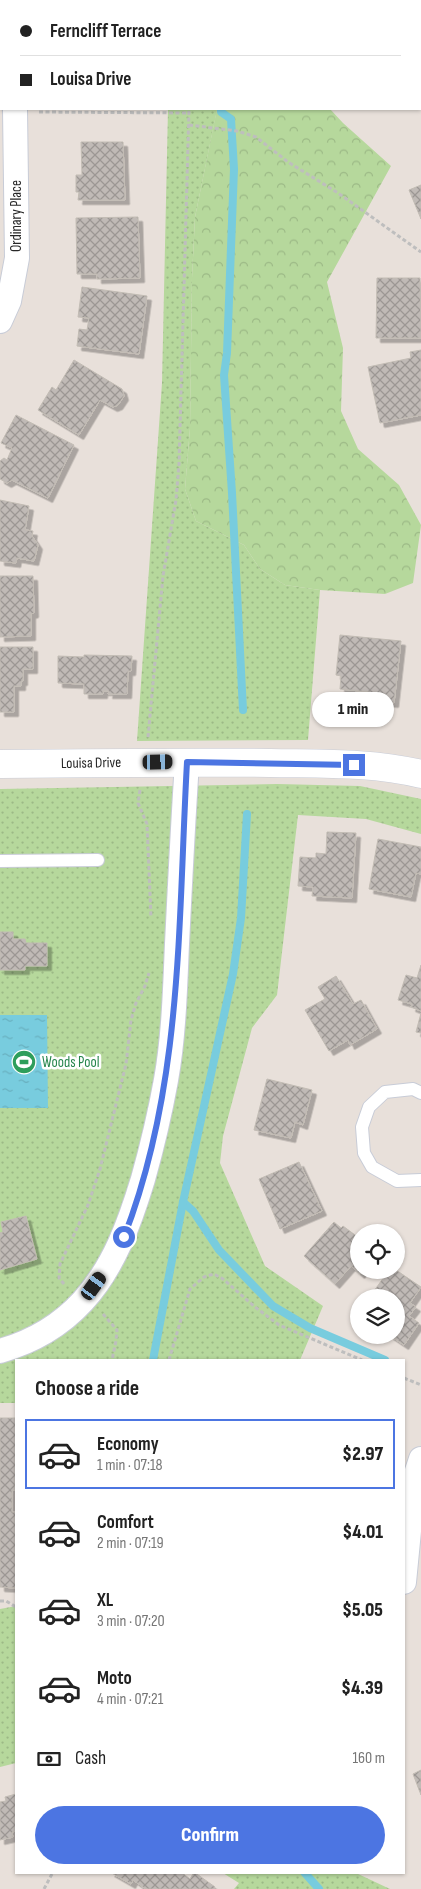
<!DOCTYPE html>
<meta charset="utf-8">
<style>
body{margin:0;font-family:"Sofia Sans Condensed",sans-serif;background:#f6f6f6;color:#222;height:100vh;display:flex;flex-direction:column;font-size:19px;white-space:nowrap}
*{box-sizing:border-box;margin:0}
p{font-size:16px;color:#767676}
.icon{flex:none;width:28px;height:28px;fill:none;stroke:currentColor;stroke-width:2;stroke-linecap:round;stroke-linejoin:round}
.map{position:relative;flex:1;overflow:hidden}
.side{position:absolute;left:15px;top:1359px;width:390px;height:515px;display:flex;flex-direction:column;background:#fff;border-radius:0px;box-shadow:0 1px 4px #0004}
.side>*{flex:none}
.hud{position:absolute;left:0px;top:0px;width:421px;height:110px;box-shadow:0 1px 4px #0004;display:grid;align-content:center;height:110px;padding:0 20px;background:#fff}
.controls{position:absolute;left:350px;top:1224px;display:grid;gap:10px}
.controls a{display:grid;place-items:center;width:55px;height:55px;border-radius:50%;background:#fff;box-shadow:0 1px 4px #0004;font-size:25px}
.end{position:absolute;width:22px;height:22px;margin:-11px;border:6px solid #4c75e2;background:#fff;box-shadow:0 0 0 2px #fff}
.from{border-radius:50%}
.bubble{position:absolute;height:35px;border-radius:18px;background:#fff;box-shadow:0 1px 4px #0004;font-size:16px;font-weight:800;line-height:35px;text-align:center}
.car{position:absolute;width:15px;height:30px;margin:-15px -8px;border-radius:6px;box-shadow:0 0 4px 1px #0007;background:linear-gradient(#222 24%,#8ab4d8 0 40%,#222 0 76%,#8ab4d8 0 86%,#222 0)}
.hud b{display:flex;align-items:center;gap:18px;height:48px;font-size:19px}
.hud b+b{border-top:1px solid #e0e0e0}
.hud i{width:12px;height:12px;background:#222}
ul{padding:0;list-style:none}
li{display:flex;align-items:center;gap:15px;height:70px;margin:0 10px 8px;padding:0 10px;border:2px solid transparent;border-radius:0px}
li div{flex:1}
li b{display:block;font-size:19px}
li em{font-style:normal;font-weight:800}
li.active{border-color:#4c75e2}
li>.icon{width:45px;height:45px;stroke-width:1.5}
h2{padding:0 20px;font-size:22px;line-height:60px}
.pay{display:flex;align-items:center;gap:12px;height:55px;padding:0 20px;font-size:19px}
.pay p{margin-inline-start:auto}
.button{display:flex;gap:10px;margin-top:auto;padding:10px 20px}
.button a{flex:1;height:58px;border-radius:30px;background:#4c75e2;color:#fff;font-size:20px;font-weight:800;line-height:58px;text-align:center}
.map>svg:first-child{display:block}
</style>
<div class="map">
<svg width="421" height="1889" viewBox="0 0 421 1889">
<defs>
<pattern id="grass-dots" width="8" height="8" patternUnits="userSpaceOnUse" patternTransform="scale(1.25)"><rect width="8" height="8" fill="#b6d89c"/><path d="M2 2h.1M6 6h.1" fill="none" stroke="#9cb986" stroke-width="1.8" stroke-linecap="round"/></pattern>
<pattern id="forest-crowns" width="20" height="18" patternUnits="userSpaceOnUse" patternTransform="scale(1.25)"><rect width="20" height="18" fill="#b6d89c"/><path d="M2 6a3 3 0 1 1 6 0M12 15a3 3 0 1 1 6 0" fill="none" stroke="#9cb986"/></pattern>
<pattern id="water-ripples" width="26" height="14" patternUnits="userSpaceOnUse" patternTransform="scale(1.25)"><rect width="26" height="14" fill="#78ccde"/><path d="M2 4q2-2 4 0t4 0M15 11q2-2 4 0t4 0" fill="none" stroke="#68afbe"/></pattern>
<pattern id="building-cross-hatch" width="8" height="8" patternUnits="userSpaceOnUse" patternTransform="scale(1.25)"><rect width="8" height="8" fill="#c0bab6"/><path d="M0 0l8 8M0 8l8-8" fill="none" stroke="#9c9794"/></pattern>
<filter id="shadow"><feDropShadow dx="4.5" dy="4.5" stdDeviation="0" flood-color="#0004"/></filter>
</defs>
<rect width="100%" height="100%" fill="#e8e0da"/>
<!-- grass -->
<g fill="url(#grass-dots)">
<path d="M168 109 217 110 195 217 192 278 190 428 185 489 196 521 244 545 260 569 285 585 320 590 308 740 137 741 162 383Z"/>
<path d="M277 784 360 786 421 799V834L366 819 298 815 277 995 252 1028 223 1136 220 1163 265 1266 323 1306 300 1360H16V1403H0V789Z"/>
<path d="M16 1606V1763L0 1767V1609Z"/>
<path d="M223 1873H356L390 1889H234L239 1883Z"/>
</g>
<!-- forest -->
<g fill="url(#forest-crowns)">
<path d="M214 0H421V101L420 1Z"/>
<path d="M217 109H330L343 123 391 166 327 282 343 348 341 411 358 449 399 485 421 525 413 583 385 594 320 590 285 585 260 569 244 545 196 521 185 489 190 428 192 278 195 217Z"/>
</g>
<!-- water -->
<path fill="url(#water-ripples)" d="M0 1015H47L48 1108H0Z"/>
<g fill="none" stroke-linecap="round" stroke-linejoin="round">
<!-- stream -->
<g stroke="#78ccde" stroke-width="8">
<path d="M232 0V1"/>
<path d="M221 109V112L231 119 234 169 227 353 224 375 232 493 243 710"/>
<path d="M183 1202 193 1211 219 1250 273 1306 310 1328 385 1360"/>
<path d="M153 1360 183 1202 233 974 241 918 247 814"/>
<path d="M304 1872 319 1889"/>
</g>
</g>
<!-- building -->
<g fill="url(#building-cross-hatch)" stroke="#c2bcb4" filter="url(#shadow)">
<rect x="95" y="0" width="66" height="1"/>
<path d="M81 142H123L125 200H78L79 192H76V175H82Z"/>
<path d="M421 185V219L409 190Z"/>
<path d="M138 217 140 278 97 279V274H77L76 218Z"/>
<path d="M377 278H420L421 338H376Z"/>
<path d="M82 287 147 296 139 354 77 346 79 329 87 330 89 318 78 317Z"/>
<path d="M421 350V415L380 423 368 367 411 358 410 352Z"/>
<path d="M74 360 122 389 124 396 118 405 113 407 100 400 79 435 38 410 52 387 56 390Z"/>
<path d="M16 415 74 445 48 498 12 480 7 483 0 479V461L4 458 7 460 12 448 1 443Z"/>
<path d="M0 500 29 506 25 530 33 531 32 536 38 545 34 561 17 558 16 563 0 561Z"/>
<path d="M0 576H33L34 613 31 614V636L0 637Z"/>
<path d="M340 635 401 641 394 703 368 700 369 692 340 689 341 676 336 675Z"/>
<path d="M0 647H33V669H23V681H21V686H14V712H0Z"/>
<path d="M84 655 132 656 131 671H128L127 694H108L109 691H103V694H84V684L58 683V656L84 657Z"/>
<path d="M327 832 356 833 352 898 312 896 313 887 298 886 300 857 316 858V853L326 854Z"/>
<path d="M378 839 421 847V874L416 873 411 897 369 889Z"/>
<path d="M0 932H13V939H25L26 943H47V966H25V970H0Z"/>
<path d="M421 965V1011L411 1007 412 1004 398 1000 406 975 417 978Z"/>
<path d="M336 976 353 1004 361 1000 377 1029 350 1045 348 1040 329 1051 305 1010 325 999 318 987Z"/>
<path d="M421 1013V1033L416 1032Z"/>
<path d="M267 1079 312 1090 303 1125 295 1122 291 1138 254 1130Z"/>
<path d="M299 1162 322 1211 280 1229 259 1179Z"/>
<path d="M26 1216 37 1259 0 1270V1233L3 1232 1 1222Z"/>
<path d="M334 1222 341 1228 343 1226 359 1238V1270H364L360 1274 351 1266 335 1284 304 1256Z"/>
<path d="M389 1270H396L421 1287 410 1303 416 1307 409 1316 419 1323 404 1345 389 1335H396V1298H369Z"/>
<path d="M0 1418H16V1467L15 1490H12V1512H16V1588L0 1587Z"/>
<path d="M421 1770V1795L413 1774Z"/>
<path d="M16 1794V1831L12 1832 13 1837 0 1840V1802L6 1801 5 1797Z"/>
<path d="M110 1872H181L190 1879 194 1872 215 1887 214 1889H146L133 1880 131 1884Z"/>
</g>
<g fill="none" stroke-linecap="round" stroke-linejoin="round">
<!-- lane casing -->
<g stroke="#c8ccd7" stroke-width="14">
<g id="lane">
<path d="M0 861 98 860"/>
<path d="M421 1093 413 1089 385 1092 369 1107 362 1127 364 1153 372 1167 397 1181 421 1180"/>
</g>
</g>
<!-- street casing -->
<g stroke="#c8ccd7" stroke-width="26">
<g id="street">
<path d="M14 0V1"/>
<path d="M0 321 9 301 17 258 15 109"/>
<path d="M0 1351C32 1342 61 1325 83 1301 114 1267 130 1222 143 1179 152 1147 160 1113 166 1080 174 1035 175 989 177 944 180 883 183 823 187 762"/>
<path d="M404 1582 414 1480 421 1459"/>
</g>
</g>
<!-- secondary casing -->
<g stroke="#c8ccd7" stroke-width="29">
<path id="secondary" d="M0 764C90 763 180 762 270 763 320 764 372 762 421 774"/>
</g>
<!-- path -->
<g stroke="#bebebe" stroke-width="3" stroke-dasharray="4 2.5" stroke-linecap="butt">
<path d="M202 0V1"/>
<path d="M39 112 188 113"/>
<path d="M189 125 237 131 256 137 288 162 338 193 421 252"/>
<path d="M148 737 163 576 176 500 179 464 189 109"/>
<path d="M140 790 138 803 147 824 151 917"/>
<path d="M64 1284 59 1278 60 1264 88 1205 100 1169 126 1064 131 1020 136 1003 145 986 149 973"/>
<path d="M103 1314 117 1330 116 1341 112 1360"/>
<path d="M169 1360 190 1289 204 1277 214 1274 223 1279 255 1307 279 1325 362 1360"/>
<path d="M404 1378 421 1385"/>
<path d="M0 1601H6L16 1607"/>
<path d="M44 1889 53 1872"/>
</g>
<!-- lane -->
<use href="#lane" stroke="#fff" stroke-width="12"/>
<!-- street -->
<use href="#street" stroke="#fff" stroke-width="24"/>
<!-- secondary -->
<use href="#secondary" stroke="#fff" stroke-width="28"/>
</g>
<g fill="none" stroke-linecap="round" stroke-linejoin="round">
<!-- route -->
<path stroke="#4c75e2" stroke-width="6" d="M124 1237C183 1085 178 923 187 762L354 765"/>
</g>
<!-- icons -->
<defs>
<g id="stadium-disc" transform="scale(1.25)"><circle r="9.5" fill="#2e9e5b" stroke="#fff"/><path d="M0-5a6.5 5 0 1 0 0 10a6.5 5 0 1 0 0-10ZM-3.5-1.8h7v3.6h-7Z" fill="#fff"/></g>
</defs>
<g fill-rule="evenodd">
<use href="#stadium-disc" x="24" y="1062"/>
</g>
<g text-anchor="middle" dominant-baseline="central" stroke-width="5" stroke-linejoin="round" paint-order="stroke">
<!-- street labels -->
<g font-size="15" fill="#272727" stroke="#fff">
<text transform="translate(16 216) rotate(-90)">Ordinary Place</text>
<text transform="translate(91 763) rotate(-1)">Louisa Drive</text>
</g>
<!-- leisure labels -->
<g font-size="15" fill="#27864d" stroke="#fff" text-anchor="start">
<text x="42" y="1062">Woods Pool</text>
</g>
</g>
</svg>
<div class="controls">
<a><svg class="icon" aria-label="locate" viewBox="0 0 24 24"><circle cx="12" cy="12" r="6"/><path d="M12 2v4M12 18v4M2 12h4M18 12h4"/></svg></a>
<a><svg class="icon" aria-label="layers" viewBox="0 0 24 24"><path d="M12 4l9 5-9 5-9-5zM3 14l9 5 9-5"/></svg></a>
</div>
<i class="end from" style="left:124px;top:1237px"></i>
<i class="end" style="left:354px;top:765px"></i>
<div class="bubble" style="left:312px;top:692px;width:82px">1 min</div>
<i class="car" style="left:158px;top:762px;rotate:89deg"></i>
<i class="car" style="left:94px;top:1286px;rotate:36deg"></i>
<div class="hud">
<b><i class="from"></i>Ferncliff Terrace</b>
<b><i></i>Louisa Drive</b>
</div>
<section class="side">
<h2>Choose a ride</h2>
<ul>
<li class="active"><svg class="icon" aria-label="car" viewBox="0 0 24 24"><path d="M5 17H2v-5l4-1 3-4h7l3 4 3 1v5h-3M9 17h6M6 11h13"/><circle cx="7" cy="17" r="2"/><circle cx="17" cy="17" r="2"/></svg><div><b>Economy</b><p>1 min · 07:18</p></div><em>$2.97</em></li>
<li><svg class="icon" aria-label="car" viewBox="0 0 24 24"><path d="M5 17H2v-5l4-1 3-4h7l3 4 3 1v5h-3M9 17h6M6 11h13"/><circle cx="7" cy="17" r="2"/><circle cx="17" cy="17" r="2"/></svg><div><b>Comfort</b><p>2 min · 07:19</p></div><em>$4.01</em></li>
<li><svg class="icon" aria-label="car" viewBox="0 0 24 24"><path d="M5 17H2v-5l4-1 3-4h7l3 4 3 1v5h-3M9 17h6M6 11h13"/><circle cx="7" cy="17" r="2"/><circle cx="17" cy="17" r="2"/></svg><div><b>XL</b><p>3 min · 07:20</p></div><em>$5.05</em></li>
<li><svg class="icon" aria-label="car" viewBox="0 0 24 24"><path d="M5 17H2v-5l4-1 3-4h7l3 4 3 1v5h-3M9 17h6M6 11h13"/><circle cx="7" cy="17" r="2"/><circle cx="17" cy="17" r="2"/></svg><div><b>Moto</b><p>4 min · 07:21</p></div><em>$4.39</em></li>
</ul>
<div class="pay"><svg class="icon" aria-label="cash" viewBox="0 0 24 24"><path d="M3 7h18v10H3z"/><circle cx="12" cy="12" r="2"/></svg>Cash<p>160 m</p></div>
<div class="button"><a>Confirm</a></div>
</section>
</div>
